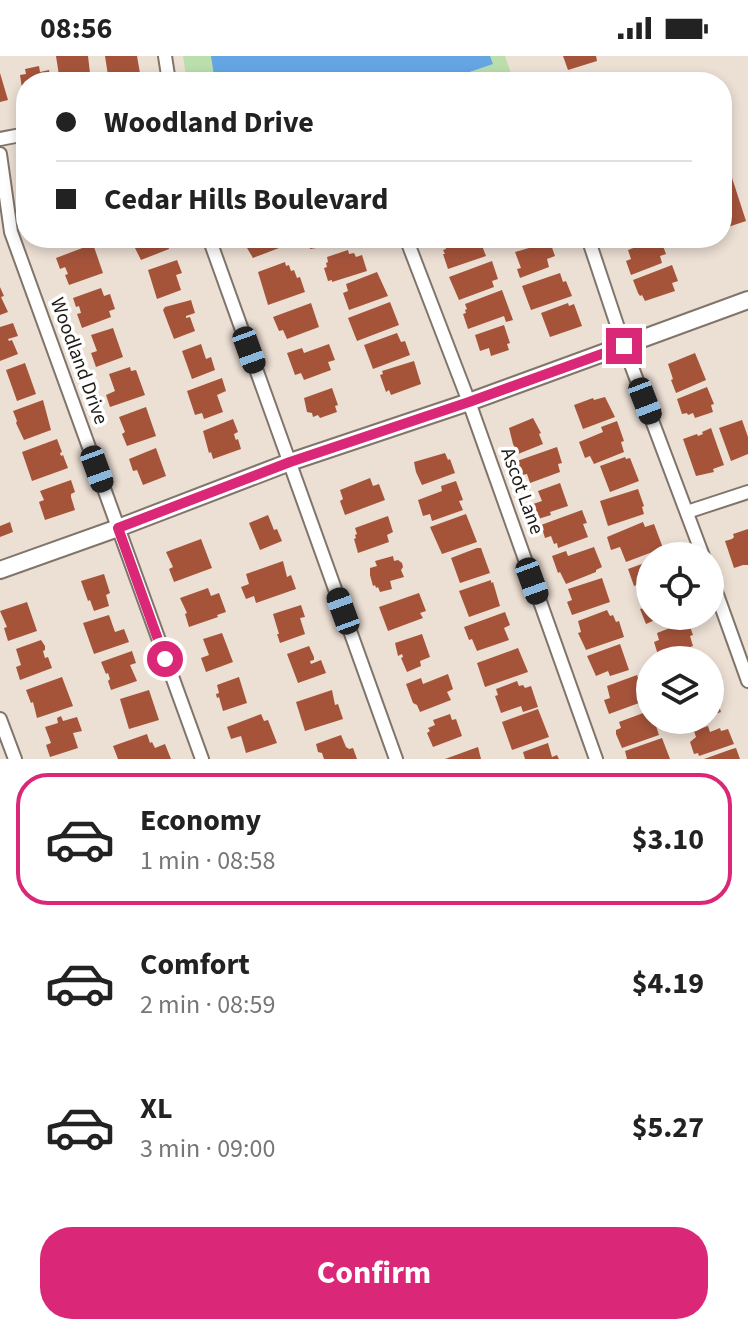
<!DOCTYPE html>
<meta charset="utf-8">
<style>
body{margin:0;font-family:"Source Sans 3",sans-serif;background:#f6f6f6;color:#222;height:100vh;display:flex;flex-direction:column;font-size:30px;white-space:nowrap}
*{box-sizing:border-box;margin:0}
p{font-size:26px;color:#767676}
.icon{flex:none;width:44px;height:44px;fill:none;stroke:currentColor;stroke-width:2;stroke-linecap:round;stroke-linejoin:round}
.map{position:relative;height:703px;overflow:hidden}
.sheet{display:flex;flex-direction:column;background:#fff;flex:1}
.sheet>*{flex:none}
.guide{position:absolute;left:16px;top:16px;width:716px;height:176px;border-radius:32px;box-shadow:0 4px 12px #0003;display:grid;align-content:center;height:176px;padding:0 40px;background:#fff}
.controls{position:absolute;left:636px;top:486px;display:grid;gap:16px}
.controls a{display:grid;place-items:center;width:88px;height:88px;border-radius:50%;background:#fff;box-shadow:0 4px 12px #0003;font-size:40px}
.end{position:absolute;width:36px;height:36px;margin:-18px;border:10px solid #db2777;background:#fff;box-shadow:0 0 0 4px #fff}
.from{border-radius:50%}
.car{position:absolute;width:24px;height:48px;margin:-24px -12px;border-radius:10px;box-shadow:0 0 6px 2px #0007;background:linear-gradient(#222 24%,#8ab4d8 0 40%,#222 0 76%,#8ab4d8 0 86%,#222 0)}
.guide b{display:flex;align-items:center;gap:28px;height:76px;font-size:30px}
.guide b+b{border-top:2px solid #e0e0e0}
.guide i{width:20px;height:20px;background:#222}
ul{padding:14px 0 0;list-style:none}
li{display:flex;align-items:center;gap:24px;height:132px;margin:0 16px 12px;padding:0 24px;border:4px solid transparent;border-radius:32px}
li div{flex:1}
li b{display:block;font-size:30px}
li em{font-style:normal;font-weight:700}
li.active{border-color:#db2777}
li>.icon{width:72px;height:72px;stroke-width:1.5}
.cta{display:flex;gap:16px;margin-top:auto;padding:16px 40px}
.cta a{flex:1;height:92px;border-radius:32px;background:#db2777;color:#fff;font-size:32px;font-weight:700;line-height:92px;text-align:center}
.status{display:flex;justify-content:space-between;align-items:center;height:56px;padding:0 40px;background:#fff;direction:ltr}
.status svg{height:22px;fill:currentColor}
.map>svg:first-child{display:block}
</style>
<div class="status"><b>08:56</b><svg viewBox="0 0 49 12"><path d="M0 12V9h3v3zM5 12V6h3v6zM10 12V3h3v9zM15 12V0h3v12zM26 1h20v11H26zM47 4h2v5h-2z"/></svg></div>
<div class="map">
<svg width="748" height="703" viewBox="0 0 748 703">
<rect width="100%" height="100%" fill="#ecdfd4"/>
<!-- green -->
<path fill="#bbdead" d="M183 0H505L514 26H187Z"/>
<!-- water -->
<path fill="#65a5e4" d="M211 0H490L493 8 440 26H215Z"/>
<!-- building -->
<g fill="#a5543a">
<path d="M56 0H88L91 26H60Z"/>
<path d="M105 0H137L141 23 109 26Z"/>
<path d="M563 0H596L597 5 568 14Z"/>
<path d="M39 10 40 16 49 14 51 26H26V38L23 39 20 19 26 18 25 13Z"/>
<path d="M0 17 8 44 0 46Z"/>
<path d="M722 91 746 165 722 173Z"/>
<path d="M125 182H163L164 184 166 183 169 193 141 204 134 190 129 192Z"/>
<path d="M246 182H276L279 192 253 202 247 192H249Z"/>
<path d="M309 182H352L353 186 310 193Z"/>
<path d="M459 182H479L486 200 448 213 443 198H445L443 194 446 193 444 188Z"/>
<path d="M660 182 666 198 660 200 662 207 631 219 626 205 631 203 628 194Z"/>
<path d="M550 186 555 200 547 203 549 211 520 222 517 213 521 212 515 196Z"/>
<path d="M93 188 103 217 69 229 65 219 68 218 65 211 60 213 56 202Z"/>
<path d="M348 194 349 198 354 197 356 201 362 199 367 215 332 226V224L328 225 324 212 327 211 326 207 328 206 327 201Z"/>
<path d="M177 204 182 217 176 219 181 234 157 243 148 214Z"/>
<path d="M492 205 498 223 492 225 494 231 459 244 449 221Z"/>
<path d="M285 206 286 210 289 209 291 215 294 214 297 222 300 221 305 236 268 249 258 216Z"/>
<path d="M672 209 678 225 672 227 675 235 645 245 642 239 640 240 638 237 633 224Z"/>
<path d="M377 216 388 240 349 254 343 237 348 235 346 228Z"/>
<path d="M560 217 563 226 566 225 572 240 531 254 522 230Z"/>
<path d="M0 231 4 240 1 241 8 256 0 259Z"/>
<path d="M101 232 104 240 110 238 115 253 109 255 111 261 82 272 77 258 81 257 79 250 76 251 73 242Z"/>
<path d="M502 234 513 264 506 266 504 260 468 273 463 258 466 257 465 254 467 253 465 248Z"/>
<path d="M191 244 195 257 186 260V262L190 261 195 275 174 283 163 254 165 251Z"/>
<path d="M390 246 399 269 357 285 348 262Z"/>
<path d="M311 247 319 271 287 283 283 274 279 275 273 261Z"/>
<path d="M568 247 569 250 574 248 582 270 550 281 541 257Z"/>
<path d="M13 267 18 280 8 283 9 285 12 284 18 298 0 305V271Z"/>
<path d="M504 269 510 287 507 288 509 294 491 300 489 292 480 295 475 279Z"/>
<path d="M113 272 123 301 96 311 91 297 97 295 91 279Z"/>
<path d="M397 277 401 286 405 285 410 299 373 313 364 289Z"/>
<path d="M201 288 206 303 211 301 215 314 192 323 182 295Z"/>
<path d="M329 288 335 304 328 306 331 314 304 324 301 317 295 319 287 297 302 292 304 297Z"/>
<path d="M695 297 706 324 676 337 671 324 673 323 668 308Z"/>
<path d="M414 305 421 328 391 339 389 334 386 336 380 319 383 318 382 315Z"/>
<path d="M25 307 36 338 17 345 6 314Z"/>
<path d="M130 311 131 315 136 314 145 339 110 351 106 339 115 335 109 318Z"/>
<path d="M222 322 226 335 217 339 223 356 204 363 202 357 195 359 187 335Z"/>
<path d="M707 331 714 348 711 349 713 356 695 362 693 357 688 359 687 357 682 358 677 343Z"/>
<path d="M332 332 338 349 335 350 337 356 320 362 318 359 313 361 312 357 307 356 304 342Z"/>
<path d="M605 341 615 361 583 373 574 349 593 342 594 344Z"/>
<path d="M43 344 51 374 24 384 16 367 17 365 13 355Z"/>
<path d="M146 351 156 380 127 390 122 378 125 376 119 361Z"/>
<path d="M533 362 541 377 539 378 543 388 518 398 513 388 509 372Z"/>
<path d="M233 363 238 376 234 378 235 382 236 384 238 383 241 393 213 403 211 396 209 397 203 375Z"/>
<path d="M742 364 748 381V398L731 405 719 372Z"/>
<path d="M617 365 624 385 621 386 624 396 594 408 590 400 585 402 579 386 603 376 601 371Z"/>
<path d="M711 372 724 409 713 413 714 416 696 420 683 383 697 378 698 380 703 378 702 376Z"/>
<path d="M57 383 62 396 60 397 61 400 63 399 68 412 32 425 22 396Z"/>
<path d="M557 391 562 407 558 408 560 416 530 427 527 418 522 419 517 405Z"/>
<path d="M156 392 166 420 143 429 137 414 133 415 129 403Z"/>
<path d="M445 397 448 404 450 403 455 417 422 429 416 416 414 406Z"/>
<path d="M625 401 626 403 630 402 639 425 610 436 600 410Z"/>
<path d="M370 422 373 430 379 428 385 444 345 459 340 445 343 443 340 434Z"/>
<path d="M71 424 75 436 71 438V441L75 454 45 464 39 446 44 444 40 435Z"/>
<path d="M456 425 463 444 459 445 463 454 432 465 430 458 423 460 418 444 442 435 441 430Z"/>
<path d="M560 427 568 450 550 456 551 459 538 463 533 448 542 445 538 435Z"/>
<path d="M638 433 644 450 642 451 644 458 608 470 600 445Z"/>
<path d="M582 454 587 467 583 468 588 481 558 492 557 487 554 488 551 480 545 482 541 469Z"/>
<path d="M466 458 477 486 442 498 430 471Z"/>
<path d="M268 459 274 474 277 473 282 485 260 494 249 467Z"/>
<path d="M388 460 393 476 387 479 389 486 358 497 354 483 356 482 355 479 357 478 355 472Z"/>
<path d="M10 466 13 476 0 481V470Z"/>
<path d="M643 466 645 471 654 468 663 492 626 506 620 491 611 494 607 481Z"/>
<path d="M748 473V509H743L734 512 725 485 732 483 734 481 733 478Z"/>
<path d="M201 483 212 512 174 526 169 513 173 511 166 496Z"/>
<path d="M594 491 602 511 596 514V516L566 528 560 516 558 517 552 500 566 495 568 500Z"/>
<path d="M477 492H481L490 517 460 527 451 502Z"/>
<path d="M393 500 394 505 398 504 402 507 403 511 401 514 404 521 390 525 392 533 380 536 378 531 376 532 375 529 373 530 370 519V512L377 510 375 505Z"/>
<path d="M283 505 287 521 291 519 296 533 256 547 254 540 246 543 241 531 249 528 246 518Z"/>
<path d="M650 505V531L642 534 640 528 634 530 628 513Z"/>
<path d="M104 518 110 537 106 539 109 550 94 555 90 544 88 545 81 525Z"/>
<path d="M602 522 610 546 572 559 567 546 572 544 568 533Z"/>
<path d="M491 524V527L493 526 500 550 469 561 459 535Z"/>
<path d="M208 532 211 540 219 537 226 556 217 559 218 561 189 571 185 558 187 557 180 542Z"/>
<path d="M419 537 426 555 420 557 423 562 388 575 379 551Z"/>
<path d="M650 539V560H664L646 568 640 553 644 552 640 542Z"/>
<path d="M27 546 37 575 8 585 4 572 7 571 0 555Z"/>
<path d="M301 549 305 561 300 562 305 578 280 587 277 578H279L273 558Z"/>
<path d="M607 554 610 560 613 559 616 566 619 565 624 581 586 594 578 577 581 576 578 565Z"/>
<path d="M505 556 510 569 504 572 509 584 477 595 472 583 469 584 464 571Z"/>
<path d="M109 559 115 576 124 573 129 586 94 598 83 567Z"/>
<path d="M688 565 693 579 690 580 693 590 659 602 654 586 659 584 657 577Z"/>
<path d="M222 577 233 606 206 616 201 602 209 599 203 583Z"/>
<path d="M422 578 430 601 420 605 421 610 407 616 401 602 403 601 402 598 398 600 395 587Z"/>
<path d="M41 584 45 590V594L43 595 45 602 48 601 52 612 20 624 16 611 21 609 16 593Z"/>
<path d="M620 588 629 614 610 620 608 615 596 620 587 600Z"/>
<path d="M309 590 314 601V604L310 605 311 608 321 604 326 617 298 627 287 598Z"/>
<path d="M518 592 528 616 485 631 477 607Z"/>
<path d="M698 594 703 604H673Z"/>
<path d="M132 595 136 607 130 609 137 625 111 634 108 625 110 623 108 617 106 618 101 606Z"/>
<path d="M448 618 453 633 447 636 451 644 420 656 417 649 413 647 406 628 421 622 423 628Z"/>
<path d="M637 619 641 631 645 630 650 643 609 658 604 644 610 642 607 630Z"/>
<path d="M62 621 73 650 37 662 33 646 31 647 26 634Z"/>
<path d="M239 621 247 647 223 655 219 641 217 642 216 638 219 637 217 629Z"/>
<path d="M517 625 519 630 523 629 525 632 531 630 538 651 523 656 521 650 501 657 495 640 498 639 496 633Z"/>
<path d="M710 625 721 656 710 660Z"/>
<path d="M149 634 159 664 129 673 120 643Z"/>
<path d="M332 634 335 649 338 648 343 663 305 675 296 646Z"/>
<path d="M538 653 549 681 512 694 502 666Z"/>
<path d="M646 656 649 664H654L659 679 622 692 616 678V674L621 672 619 666Z"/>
<path d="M261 658 264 665 268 664 277 687 246 697 241 680 231 683 227 671Z"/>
<path d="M450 658 452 664 456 663 462 680 433 691 427 677 430 675 428 672 435 669 433 664Z"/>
<path d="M61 660 63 665 77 661 82 675 73 677 78 692 50 701 46 689 51 687 45 671 58 667 57 662Z"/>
<path d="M708 670 710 676 720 672 721 675 728 673 734 688 699 700 698 697 694 698 690 686 696 681 694 675Z"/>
<path d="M147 678 150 687 152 686 155 692 165 688 171 703H118L113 690Z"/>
<path d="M341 679 346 691 349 693 353 692 357 703H324L322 697 318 696 316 688Z"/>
<path d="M662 682 670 703H627L625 695Z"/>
<path d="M548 687 552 701 557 699 559 703H525L523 696Z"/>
<path d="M478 691 481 703H445Z"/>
<path d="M736 692 740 703H704L732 693Z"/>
</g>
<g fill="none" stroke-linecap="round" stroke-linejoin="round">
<!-- minor casing -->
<g stroke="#80756b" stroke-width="16">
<g id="minor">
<path d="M165 0 169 26"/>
<path d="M0 83 26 78"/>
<path d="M0 98 11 176 202 703"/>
<path d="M209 182 396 703"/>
<path d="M406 182 469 346 596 703"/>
<path d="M588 182 624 290 703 500"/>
<path d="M687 456 748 436"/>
<path d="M710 519 748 625"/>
<path d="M0 663 15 703"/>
</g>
</g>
<!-- tertiary casing -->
<g stroke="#80756b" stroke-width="20">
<path id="tertiary" d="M0 514 118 472 290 406 469 346 748 244"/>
</g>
<!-- minor -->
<use href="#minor" stroke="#fff" stroke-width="12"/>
<!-- tertiary -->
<use href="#tertiary" stroke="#fff" stroke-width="16"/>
</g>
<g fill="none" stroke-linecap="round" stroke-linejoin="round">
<!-- route -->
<path stroke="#db2777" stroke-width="10" d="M165 603 118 472 290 406 469 346 624 290"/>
</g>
<g text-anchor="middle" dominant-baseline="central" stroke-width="7" stroke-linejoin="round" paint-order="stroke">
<!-- street labels -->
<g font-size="20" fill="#1e1a16" stroke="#fff">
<text transform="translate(79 305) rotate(70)">Woodland Drive</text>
<text transform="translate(522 435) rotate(70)">Ascot Lane</text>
</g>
</g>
</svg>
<div class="controls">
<a><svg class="icon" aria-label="locate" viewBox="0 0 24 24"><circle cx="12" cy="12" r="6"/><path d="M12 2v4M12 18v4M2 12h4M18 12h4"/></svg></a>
<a><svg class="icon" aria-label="layers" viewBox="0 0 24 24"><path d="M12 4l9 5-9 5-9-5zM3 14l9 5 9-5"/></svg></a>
</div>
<i class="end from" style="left:165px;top:603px"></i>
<i class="end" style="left:624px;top:290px"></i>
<i class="car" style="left:249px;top:294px;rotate:160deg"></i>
<i class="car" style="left:645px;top:345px;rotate:159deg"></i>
<i class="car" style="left:97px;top:413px;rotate:160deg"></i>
<i class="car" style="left:532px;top:525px;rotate:160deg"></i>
<i class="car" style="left:343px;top:555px;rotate:340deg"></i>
<div class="guide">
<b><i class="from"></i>Woodland Drive</b>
<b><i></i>Cedar Hills Boulevard</b>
</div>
</div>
<section class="sheet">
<ul>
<li class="active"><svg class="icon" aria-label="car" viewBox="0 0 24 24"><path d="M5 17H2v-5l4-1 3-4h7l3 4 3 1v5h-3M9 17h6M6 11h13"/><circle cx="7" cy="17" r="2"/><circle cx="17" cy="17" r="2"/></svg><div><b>Economy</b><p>1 min · 08:58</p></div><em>$3.10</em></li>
<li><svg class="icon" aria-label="car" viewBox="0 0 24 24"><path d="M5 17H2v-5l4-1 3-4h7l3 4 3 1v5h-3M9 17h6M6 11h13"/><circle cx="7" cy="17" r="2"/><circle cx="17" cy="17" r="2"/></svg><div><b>Comfort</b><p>2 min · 08:59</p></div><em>$4.19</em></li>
<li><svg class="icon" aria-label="car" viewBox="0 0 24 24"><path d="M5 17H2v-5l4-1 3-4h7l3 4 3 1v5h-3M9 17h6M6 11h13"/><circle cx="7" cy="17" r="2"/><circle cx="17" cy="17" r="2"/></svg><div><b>XL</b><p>3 min · 09:00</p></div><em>$5.27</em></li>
</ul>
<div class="cta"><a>Confirm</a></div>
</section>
